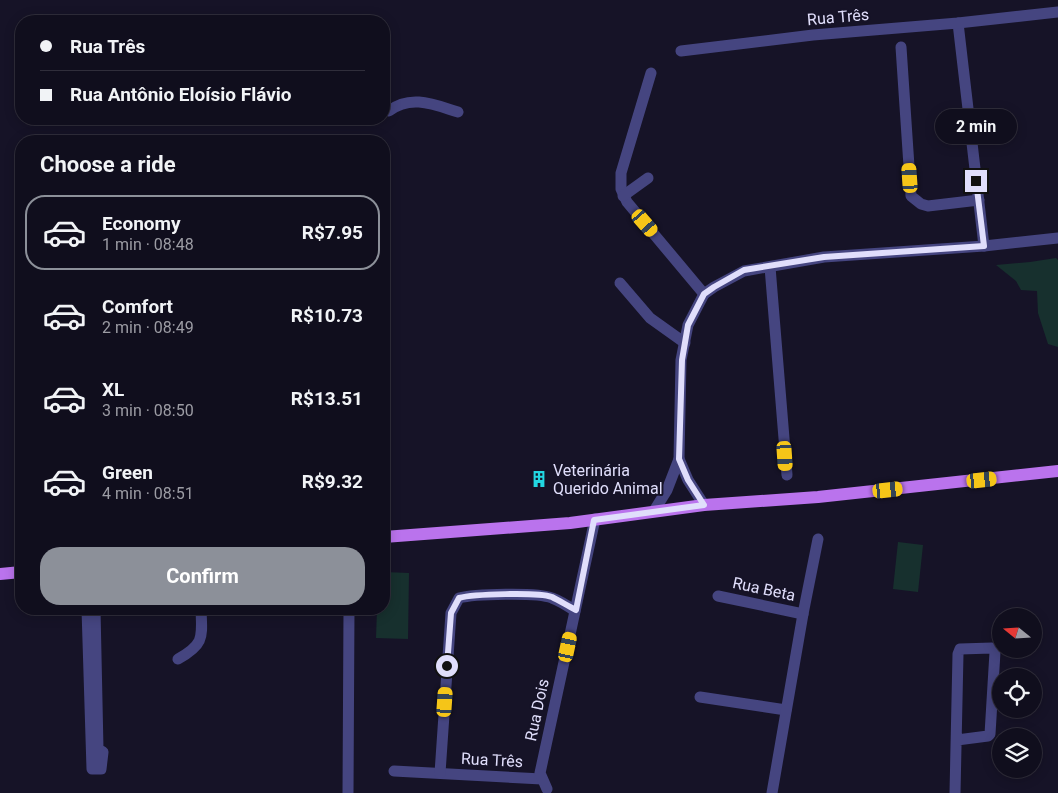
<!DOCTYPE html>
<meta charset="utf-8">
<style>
body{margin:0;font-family:Roboto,sans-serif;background:#1e1c2a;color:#f1f3f6;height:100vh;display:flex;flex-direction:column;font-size:19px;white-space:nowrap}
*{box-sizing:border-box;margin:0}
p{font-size:16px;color:#9c9ca4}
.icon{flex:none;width:28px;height:28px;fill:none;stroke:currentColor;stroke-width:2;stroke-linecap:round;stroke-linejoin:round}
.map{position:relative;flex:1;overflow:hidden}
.side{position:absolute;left:15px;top:135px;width:375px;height:480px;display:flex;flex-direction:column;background:#100e1d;border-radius:20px;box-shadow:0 2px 12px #0003,0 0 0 1px #302e3b}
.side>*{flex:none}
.banner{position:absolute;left:15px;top:15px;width:375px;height:110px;border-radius:20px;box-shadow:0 2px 12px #0003,0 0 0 1px #302e3b;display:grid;align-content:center;height:110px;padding:0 25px;background:#100e1d}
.needle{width:32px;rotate:288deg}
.buttons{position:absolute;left:992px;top:608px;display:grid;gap:10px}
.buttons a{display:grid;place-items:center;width:50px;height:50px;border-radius:50%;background:#100e1d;box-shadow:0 2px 12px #0003,0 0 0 1px #302e3b;font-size:25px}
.end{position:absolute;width:22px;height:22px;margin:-11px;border:6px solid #e0defb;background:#111;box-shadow:0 0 0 2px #111}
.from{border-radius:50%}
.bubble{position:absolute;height:35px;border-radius:18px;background:#100e1d;box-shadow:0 2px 12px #0003,0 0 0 1px #302e3b;font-size:16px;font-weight:700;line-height:35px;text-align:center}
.car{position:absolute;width:15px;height:30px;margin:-15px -8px;border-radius:6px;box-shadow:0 0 4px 1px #0007;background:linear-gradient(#f5c518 24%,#345 0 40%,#f5c518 0 76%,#345 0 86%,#f5c518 0)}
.banner b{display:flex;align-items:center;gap:18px;height:48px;font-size:19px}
.banner b+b{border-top:1px solid #302e3b}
.banner i{width:12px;height:12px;background:#f1f3f6}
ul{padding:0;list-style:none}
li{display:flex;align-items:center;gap:15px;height:75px;margin:0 10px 8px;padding:0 15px;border:2px solid transparent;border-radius:20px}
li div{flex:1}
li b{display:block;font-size:19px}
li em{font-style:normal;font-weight:700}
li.current{border-color:#8c9099}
li>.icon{width:45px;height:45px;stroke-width:1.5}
h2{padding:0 25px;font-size:22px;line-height:60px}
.primary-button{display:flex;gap:10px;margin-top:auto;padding:10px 25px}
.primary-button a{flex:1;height:58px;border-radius:20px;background:#8c9099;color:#fff;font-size:20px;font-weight:700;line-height:58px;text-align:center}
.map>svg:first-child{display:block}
</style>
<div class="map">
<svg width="1058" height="793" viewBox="0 0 1058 793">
<rect width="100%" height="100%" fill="#161327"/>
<!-- green -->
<g fill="#17302e">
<path d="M1056 258 1058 260V347L1048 344 1038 313 1037 291 1021 290 1016 281 996 265 1030 262Z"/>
<path d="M898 542 923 545 918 592 893 589Z"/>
<path d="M384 572 409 573 408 639 376 638 377 609H384Z"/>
</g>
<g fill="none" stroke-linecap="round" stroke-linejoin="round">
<!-- minor -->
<g stroke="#454580" stroke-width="11">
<path d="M958 23 984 246"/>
<path d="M901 47 911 196 921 204 928 206 979 200"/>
<path d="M681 51 813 35 958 23 1058 12"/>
<path d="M651 73 621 173V189L627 202 704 294"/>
<path d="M389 111C411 94 435 105 458 112"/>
<path d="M623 196 648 178"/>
<path d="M770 267 787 475"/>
<path d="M620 283 650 318 685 343"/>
<path d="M679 459 688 480 704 505"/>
<path d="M654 511 667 490 679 459 681 360 688 325 704 294 714 287 744 271 824 257 984 246 1058 238"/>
<path d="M718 596 803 614"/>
<path d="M87 609 92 769H101L103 752 98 749 95 609"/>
<path d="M178 659C205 644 202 637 201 609"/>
<path d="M700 697 786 710"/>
<path d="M394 771 542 779"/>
<path d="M440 773 451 613 459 598C473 594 538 592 552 598 560 601 568 606 575 611"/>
<path d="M547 789 540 773 595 519"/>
<path d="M348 793 349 609"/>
<path d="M772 793 803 614 818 539"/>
<path d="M955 793 958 654 960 649 992 648 994 650 995 652 990 734 988 736 957 740"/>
</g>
<!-- major -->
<g stroke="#ba73ed" stroke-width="12">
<path d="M384 537 570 523 704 505 818 497 1058 471"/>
<path d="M0 574 21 572"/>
</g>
</g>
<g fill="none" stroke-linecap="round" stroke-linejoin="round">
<!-- route -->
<path stroke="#e0defb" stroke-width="6" d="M447 666 451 613 459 598C473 594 538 592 552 597 560 601 568 606 576 610L594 520 704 505 688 480 679 459 682 360 688 325 704 294 714 287 744 270 824 257 984 246 976 181"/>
</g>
<!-- icons -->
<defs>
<g id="building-bare" transform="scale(1.35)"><path d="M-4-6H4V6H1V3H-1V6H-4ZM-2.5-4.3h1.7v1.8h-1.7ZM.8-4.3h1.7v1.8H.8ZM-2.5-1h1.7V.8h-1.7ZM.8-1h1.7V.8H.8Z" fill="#22d7e2" stroke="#161327" stroke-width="2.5" paint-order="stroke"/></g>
</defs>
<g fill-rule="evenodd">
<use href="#building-bare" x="539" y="479"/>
</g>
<g text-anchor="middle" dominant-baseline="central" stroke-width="4" stroke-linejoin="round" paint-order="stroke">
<!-- street labels -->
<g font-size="16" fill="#e0defb" stroke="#161327">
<text transform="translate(838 17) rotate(-5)">Rua Três</text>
<text transform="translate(764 589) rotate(12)">Rua Beta</text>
<text transform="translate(537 710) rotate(-78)">Rua Dois</text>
<text transform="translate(492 760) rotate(3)">Rua Três</text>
</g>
<!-- poi labels -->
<g font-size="16" fill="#e0defb" stroke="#161327" text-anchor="start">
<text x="553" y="470">Veterinária<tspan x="553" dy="18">Querido Animal</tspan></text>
</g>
</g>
</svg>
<div class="buttons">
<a><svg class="needle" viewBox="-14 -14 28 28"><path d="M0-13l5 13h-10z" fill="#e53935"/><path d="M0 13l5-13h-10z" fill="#9c9ca4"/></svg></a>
<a><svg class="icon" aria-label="locate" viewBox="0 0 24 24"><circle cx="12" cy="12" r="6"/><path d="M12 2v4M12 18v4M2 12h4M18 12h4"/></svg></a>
<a><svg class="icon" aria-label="layers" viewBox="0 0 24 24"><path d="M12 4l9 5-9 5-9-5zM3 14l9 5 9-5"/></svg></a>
</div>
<i class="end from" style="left:447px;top:666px"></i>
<i class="end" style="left:976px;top:181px"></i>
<div class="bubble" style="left:935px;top:109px;width:82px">2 min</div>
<i class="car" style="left:910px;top:178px;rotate:356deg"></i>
<i class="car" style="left:645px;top:223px;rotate:139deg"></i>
<i class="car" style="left:785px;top:456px;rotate:176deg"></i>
<i class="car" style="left:982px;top:480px;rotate:84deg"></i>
<i class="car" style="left:888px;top:490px;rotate:84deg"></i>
<i class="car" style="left:568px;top:647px;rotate:12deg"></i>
<i class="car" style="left:445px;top:702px;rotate:4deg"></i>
<div class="banner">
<b><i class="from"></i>Rua Três</b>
<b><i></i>Rua Antônio Eloísio Flávio</b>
</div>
<section class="side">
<h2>Choose a ride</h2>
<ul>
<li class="current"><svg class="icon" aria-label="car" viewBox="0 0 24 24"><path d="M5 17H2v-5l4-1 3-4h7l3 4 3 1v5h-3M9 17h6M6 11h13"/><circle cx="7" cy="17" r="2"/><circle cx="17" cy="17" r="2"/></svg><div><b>Economy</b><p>1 min · 08:48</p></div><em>R$7.95</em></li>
<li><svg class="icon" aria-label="car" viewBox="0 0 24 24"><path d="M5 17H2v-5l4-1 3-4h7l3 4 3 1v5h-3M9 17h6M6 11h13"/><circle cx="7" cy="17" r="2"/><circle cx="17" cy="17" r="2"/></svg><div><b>Comfort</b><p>2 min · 08:49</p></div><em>R$10.73</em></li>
<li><svg class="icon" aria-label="car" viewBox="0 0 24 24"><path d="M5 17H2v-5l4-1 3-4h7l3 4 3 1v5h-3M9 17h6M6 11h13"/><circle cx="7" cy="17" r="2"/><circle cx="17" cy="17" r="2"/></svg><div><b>XL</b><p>3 min · 08:50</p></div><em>R$13.51</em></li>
<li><svg class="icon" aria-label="car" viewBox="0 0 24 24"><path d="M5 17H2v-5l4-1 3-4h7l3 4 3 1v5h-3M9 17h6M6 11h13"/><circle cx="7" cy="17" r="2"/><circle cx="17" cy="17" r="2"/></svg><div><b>Green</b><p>4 min · 08:51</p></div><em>R$9.32</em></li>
</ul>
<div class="primary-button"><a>Confirm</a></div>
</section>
</div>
